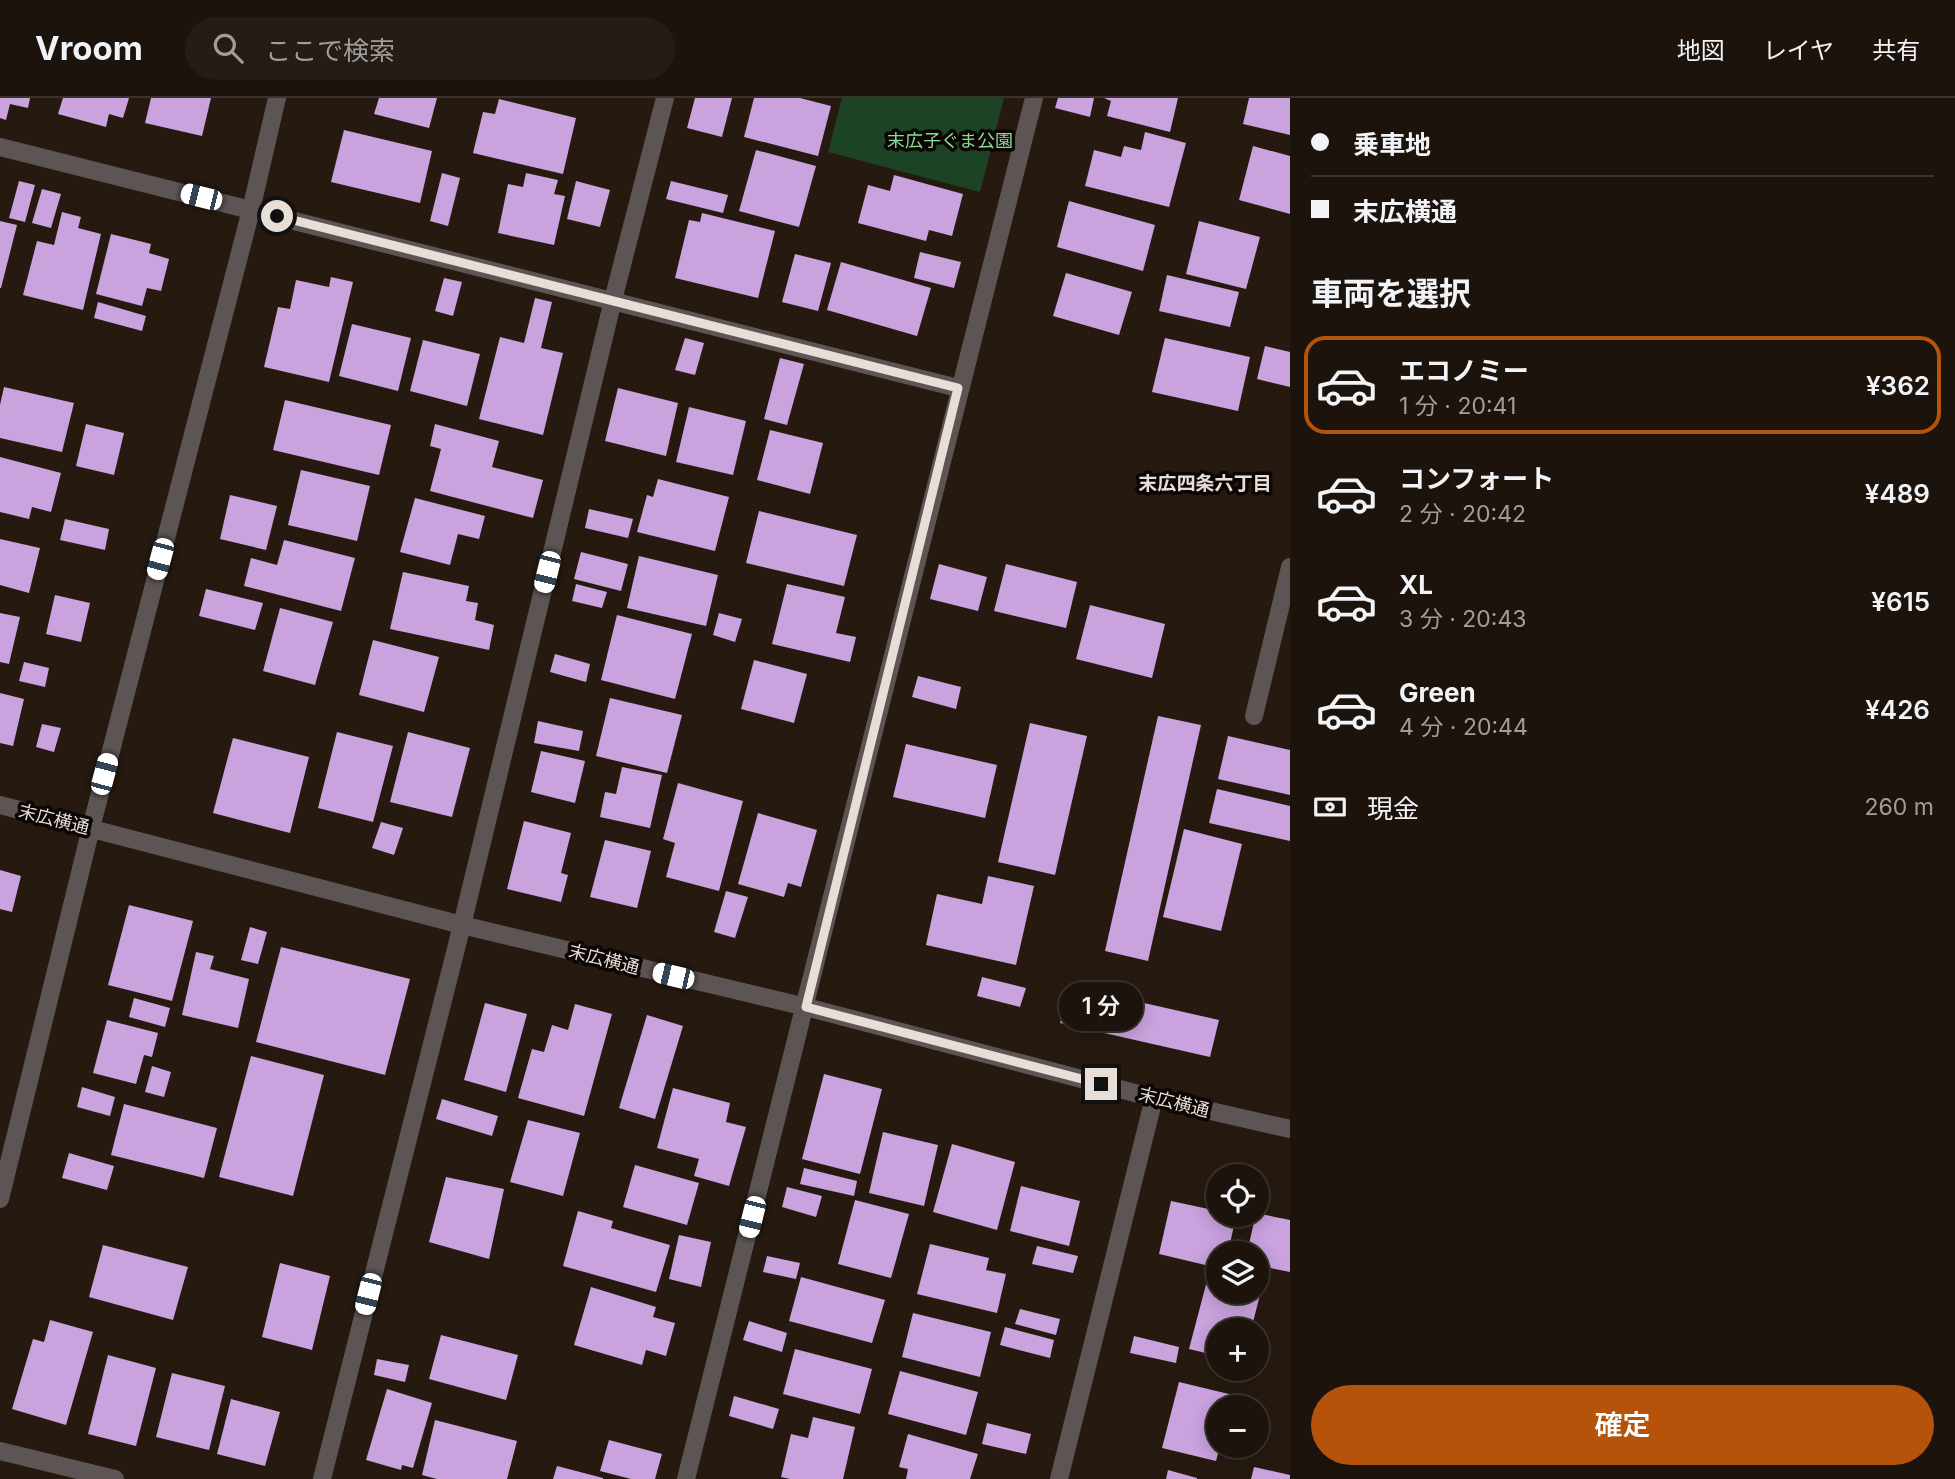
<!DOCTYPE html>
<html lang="ja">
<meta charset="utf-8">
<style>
body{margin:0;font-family:Inter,"Noto Sans JP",sans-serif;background:#251d15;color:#f1f3f6;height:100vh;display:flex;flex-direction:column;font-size:26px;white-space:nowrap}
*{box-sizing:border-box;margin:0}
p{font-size:23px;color:#a09e9d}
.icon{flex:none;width:38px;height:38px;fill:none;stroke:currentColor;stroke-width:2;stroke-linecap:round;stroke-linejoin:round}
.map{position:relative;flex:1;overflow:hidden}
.details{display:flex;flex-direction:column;background:#1c140c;width:665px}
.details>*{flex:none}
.top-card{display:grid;align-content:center;height:154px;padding:0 21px;background:#1c140c}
.fabs{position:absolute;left:1206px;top:1066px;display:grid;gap:14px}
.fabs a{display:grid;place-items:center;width:63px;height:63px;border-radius:50%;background:#1c140c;box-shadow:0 4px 18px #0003,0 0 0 2px #3a332d;font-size:35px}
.end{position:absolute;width:32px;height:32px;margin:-16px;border:9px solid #e7ded7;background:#111;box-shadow:0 0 0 4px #111}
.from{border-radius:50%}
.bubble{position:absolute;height:49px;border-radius:24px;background:#1c140c;box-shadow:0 4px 18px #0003,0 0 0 2px #3a332d;font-size:23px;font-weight:600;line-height:49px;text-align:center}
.car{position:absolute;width:21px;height:42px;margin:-21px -10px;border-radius:9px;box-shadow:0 0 5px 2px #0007;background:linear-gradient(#fff 24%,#345 0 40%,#fff 0 76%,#345 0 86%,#fff 0)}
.top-card b{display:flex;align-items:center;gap:24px;height:66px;font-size:26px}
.top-card b+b{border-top:2px solid #3a332d}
.top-card i{width:18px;height:18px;background:#f1f3f6}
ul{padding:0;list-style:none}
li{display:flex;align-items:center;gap:21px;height:98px;margin:0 14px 10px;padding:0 7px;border:4px solid transparent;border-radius:21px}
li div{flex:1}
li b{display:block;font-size:26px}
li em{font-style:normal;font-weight:600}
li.selected{border-color:#b45309}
li>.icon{width:63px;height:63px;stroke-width:1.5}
h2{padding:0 21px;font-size:32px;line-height:84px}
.pay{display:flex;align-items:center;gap:18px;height:77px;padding:0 21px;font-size:26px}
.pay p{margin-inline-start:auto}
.action{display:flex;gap:14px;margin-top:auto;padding:14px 21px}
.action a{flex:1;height:80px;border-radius:42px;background:#b45309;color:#fff;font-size:28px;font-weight:600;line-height:80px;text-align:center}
header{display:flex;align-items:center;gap:42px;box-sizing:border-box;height:98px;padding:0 35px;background:#1c140c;border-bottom:2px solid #3a332d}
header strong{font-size:33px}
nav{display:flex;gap:38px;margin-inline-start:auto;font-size:24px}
.search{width:490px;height:63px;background:#251d15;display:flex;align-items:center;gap:18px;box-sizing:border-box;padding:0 24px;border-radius:38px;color:#a09e9d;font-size:26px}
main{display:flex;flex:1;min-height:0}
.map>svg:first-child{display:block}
</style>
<header>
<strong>Vroom</strong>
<div class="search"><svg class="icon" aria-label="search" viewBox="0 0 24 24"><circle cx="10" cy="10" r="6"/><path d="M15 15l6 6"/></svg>ここで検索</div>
<nav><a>地図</a><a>レイヤ</a><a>共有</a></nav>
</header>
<main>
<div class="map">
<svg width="1290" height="1381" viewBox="0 0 1290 1381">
<rect width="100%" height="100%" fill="#261a10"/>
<!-- green -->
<path fill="#1c4323" d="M842 0H1004L980 94 828 54Z"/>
<!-- building -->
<g fill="#c9a2de">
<path d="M0 0H30L28 10 10 6 6 22 0 20Z"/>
<path d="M63 0H129L123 20 109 16 106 29 58 16Z"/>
<path d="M151 0H211L202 38 145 25Z"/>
<path d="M379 0H437L429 30 374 16Z"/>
<path d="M695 0H732L722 39 687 30Z"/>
<path d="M754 0H800L831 8 818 58 744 39Z"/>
<path d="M1058 0H1094L1090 19 1055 10Z"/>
<path d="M1104 0H1178L1170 34 1107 18 1111 3Z"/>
<path d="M1249 0H1290V37L1243 26Z"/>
<path d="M499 1 576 20 563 76 473 55 483 14 495 16Z"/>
<path d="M344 32 432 53 420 105 331 84Z"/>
<path d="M1145 34 1186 45 1169 109 1085 88 1094 52 1121 59 1124 48 1141 52Z"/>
<path d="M1253 48 1290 58V116L1239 102Z"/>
<path d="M756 52 816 68 799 129 739 113Z"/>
<path d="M442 75 460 80 448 128 430 123Z"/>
<path d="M526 75 558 82 554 96 565 98 554 147 498 135 508 86 523 89Z"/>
<path d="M894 77 963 96 952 138 929 132 926 143 858 125 868 87 890 93Z"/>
<path d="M19 83 35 87 25 124 9 120Z"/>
<path d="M576 83 610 92 600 129 567 121Z"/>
<path d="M671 83 728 97 723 115 666 101Z"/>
<path d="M42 91 61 96 51 130 32 125Z"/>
<path d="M1069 103 1155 127 1143 173 1057 149Z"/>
<path d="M62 114 81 119 78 130 101 136 83 212 23 197 37 143 54 147Z"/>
<path d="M702 115 775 133 758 200 675 180 689 122 700 124Z"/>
<path d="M0 123 17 127 1 190H0Z"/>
<path d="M1199 123 1260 139 1246 191 1186 176Z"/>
<path d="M111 136 151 146 149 155 169 161 161 193 147 190 142 208 96 196Z"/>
<path d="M920 154 961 164 954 190 914 180Z"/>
<path d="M795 156 831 165 818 213 782 204Z"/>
<path d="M841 164 931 190 917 238 827 212Z"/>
<path d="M1066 175 1132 194 1119 237 1053 218Z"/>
<path d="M1167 177 1239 194 1230 229 1159 213Z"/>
<path d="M331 179 353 184 329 284 264 269 278 209 290 211 296 182 329 189Z"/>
<path d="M444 180 462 184 453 218 435 213Z"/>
<path d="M535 200 552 204 541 250 563 255 543 337 479 321 500 239 524 245Z"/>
<path d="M98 204 146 218 142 233 94 220Z"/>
<path d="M352 226 411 240 398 293 339 278Z"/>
<path d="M685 240 704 245 695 277 675 272Z"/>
<path d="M1165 240 1250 259 1238 313 1152 294Z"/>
<path d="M423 242 480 256 467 308 410 293Z"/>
<path d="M1265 248 1290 254V289L1257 281Z"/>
<path d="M780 260 804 266 787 327 764 321Z"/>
<path d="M4 289 74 305 62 354 0 340V307Z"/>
<path d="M618 290 678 305 666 358 605 343Z"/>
<path d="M285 302 391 327 379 377 273 352Z"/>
<path d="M689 309 746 323 733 377 676 364Z"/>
<path d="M86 326 124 335 114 377 76 368Z"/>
<path d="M435 326 499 343 492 369 543 382 533 420 430 393 441 351 430 348Z"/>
<path d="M770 332 823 345 810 396 757 382Z"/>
<path d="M0 359 61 375 51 414 32 409 29 421 0 414Z"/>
<path d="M301 372 370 388 357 443 288 427Z"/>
<path d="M658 381 729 399 715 453 637 434 647 397 653 399Z"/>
<path d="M230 397 277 408 266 452 220 441Z"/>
<path d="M415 400 485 418 479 441 458 436 450 467 400 454Z"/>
<path d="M589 411 633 421 628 440 585 430Z"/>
<path d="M759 413 857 437 844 488 746 465Z"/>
<path d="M65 421 109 431 105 452 60 442Z"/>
<path d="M0 441 40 450 29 495 0 487Z"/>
<path d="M284 442 355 460 341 513 244 488 251 460 277 467Z"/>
<path d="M581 454 628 466 621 493 574 481Z"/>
<path d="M639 458 718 477 706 528 627 510Z"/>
<path d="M939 466 987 479 978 513 930 501Z"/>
<path d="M1006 466 1077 484 1066 530 994 513Z"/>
<path d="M403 474 469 488 466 503 478 505 475 522 494 527 489 552 390 531Z"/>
<path d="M576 486 607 494 602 510 572 503Z"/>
<path d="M787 486 845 499 836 535 856 539 850 564 772 546Z"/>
<path d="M206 491 263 505 255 532 199 518Z"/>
<path d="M55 497 90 505 81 544 46 536Z"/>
<path d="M1090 507 1165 526 1152 580 1076 561Z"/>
<path d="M280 510 333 524 315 587 263 573Z"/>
<path d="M0 515 20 519 9 566 0 564Z"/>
<path d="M719 515 742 521 735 544 713 537Z"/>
<path d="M617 517 692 536 675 601 601 582Z"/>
<path d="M373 542 439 559 424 614 359 597Z"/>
<path d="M555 556 590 566 586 584 550 574Z"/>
<path d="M754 562 807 576 794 625 741 611Z"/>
<path d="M24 564 49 570 45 589 19 583Z"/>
<path d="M918 578 961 589 956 611 912 599Z"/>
<path d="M0 595 24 601 13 648 0 645Z"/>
<path d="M610 600 682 617 667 675 596 658Z"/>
<path d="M1158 618 1201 627 1148 863 1105 853Z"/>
<path d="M538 623 583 633 579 653 534 645Z"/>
<path d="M1030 625 1087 638 1055 777 998 764Z"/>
<path d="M42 626 61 630 54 654 36 649Z"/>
<path d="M337 634 393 648 373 724 318 710Z"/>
<path d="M408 634 470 650 452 719 390 704Z"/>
<path d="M1228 638 1290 652V697L1218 681Z"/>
<path d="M233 640 309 659 290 735 213 715Z"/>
<path d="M906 646 997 667 985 720 893 699Z"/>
<path d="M541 653 585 663 575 705 531 694Z"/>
<path d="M622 669 662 677 650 730 600 719 605 694 616 696Z"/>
<path d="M678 685 743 703 719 793 666 779 675 745 663 741Z"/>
<path d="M1217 691 1290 708V743L1209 725Z"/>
<path d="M758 715 817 732 801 789 788 785 784 799 738 786Z"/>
<path d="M524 723 571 735 561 775 568 777 561 804 507 791Z"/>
<path d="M381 724 403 730 394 757 372 750Z"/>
<path d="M1184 731 1242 746 1221 833 1163 819Z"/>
<path d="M605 742 651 753 637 810 590 799Z"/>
<path d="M0 772 21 778 12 814 0 811Z"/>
<path d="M988 778 1034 788 1016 867 926 847 937 796 982 806Z"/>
<path d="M726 793 748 799 735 840 714 834Z"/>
<path d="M129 807 193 823 172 903 108 887Z"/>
<path d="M250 829 267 834 258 866 241 862Z"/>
<path d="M281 849 410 881 385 977 256 944Z"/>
<path d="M196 854 214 858 210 871 249 881 238 930 182 917Z"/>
<path d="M982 879 1026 890 1020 909 977 898Z"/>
<path d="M1069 888 1219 922 1210 959 1060 925Z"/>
<path d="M134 900 170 910 165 929 129 919Z"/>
<path d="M485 905 527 916 506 994 464 982Z"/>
<path d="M575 906 612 916 584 1018 518 1000 532 951 544 954 552 927 568 932Z"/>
<path d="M647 917 683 928 655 1021 619 1010Z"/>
<path d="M107 922 158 935 152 959 144 957 136 986 93 975Z"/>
<path d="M251 958 324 977 293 1098 219 1079Z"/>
<path d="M152 968 171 974 164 999 145 994Z"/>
<path d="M824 976 882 991 860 1076 802 1061Z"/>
<path d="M82 989 115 999 110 1018 77 1009Z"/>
<path d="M673 990 730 1005 726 1024 746 1029 729 1088 694 1078 699 1061 657 1050Z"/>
<path d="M442 1001 498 1018 492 1038 436 1021Z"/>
<path d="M124 1006 217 1030 204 1080 111 1057Z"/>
<path d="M528 1022 580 1035 563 1098 510 1084Z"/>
<path d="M883 1034 938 1047 924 1108 869 1095Z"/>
<path d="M952 1046 1015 1064 997 1132 933 1114Z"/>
<path d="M69 1055 114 1068 107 1092 62 1080Z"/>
<path d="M635 1067 699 1085 687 1127 623 1109Z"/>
<path d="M804 1070 857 1083 854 1098 800 1086Z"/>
<path d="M446 1079 504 1091 489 1161 429 1144Z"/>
<path d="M1021 1088 1080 1103 1069 1148 1010 1133Z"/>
<path d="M787 1089 822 1098 816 1119 782 1109Z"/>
<path d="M855 1102 909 1116 891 1180 838 1166Z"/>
<path d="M1171 1103 1218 1113V1116L1236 1118 1228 1155H1218V1170L1159 1156Z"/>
<path d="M578 1113 613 1123 611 1130 670 1147 656 1194 563 1168Z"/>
<path d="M1256 1115 1290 1122V1174L1256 1167V1155H1247Z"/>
<path d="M679 1137 711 1144 701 1189 669 1181Z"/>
<path d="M930 1146 989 1160 986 1172 1006 1176 997 1215 917 1196Z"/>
<path d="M103 1147 188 1169 173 1222 89 1199Z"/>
<path d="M1037 1148 1078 1158 1073 1175 1032 1166Z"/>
<path d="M767 1158 800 1165 796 1181 763 1174Z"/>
<path d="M280 1165 330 1178 312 1252 262 1239Z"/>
<path d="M801 1179 885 1202 872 1245 789 1223Z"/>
<path d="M1208 1179 1218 1182V1194L1261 1193 1251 1232H1218V1258L1189 1251Z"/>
<path d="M591 1189 656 1209 653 1219 675 1225 666 1258 646 1252 642 1267 574 1247Z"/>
<path d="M1020 1211 1060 1221 1056 1237 1015 1226Z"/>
<path d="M913 1215 991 1234 980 1279 902 1259Z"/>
<path d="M50 1222 93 1234 66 1327 12 1311 33 1241 44 1244Z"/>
<path d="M749 1223 787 1235 782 1254 743 1242Z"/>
<path d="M1005 1229 1054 1242 1050 1260 1000 1247Z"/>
<path d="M441 1237 518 1257 506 1302 429 1281Z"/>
<path d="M1134 1238 1179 1249 1176 1265 1130 1255Z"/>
<path d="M795 1251 872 1271 860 1316 783 1296Z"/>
<path d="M108 1257 156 1270 136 1348 88 1336Z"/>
<path d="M377 1261 409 1267 405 1284 374 1277Z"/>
<path d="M900 1273 978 1294 966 1337 888 1316Z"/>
<path d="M172 1275 225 1288 209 1352 156 1339Z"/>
<path d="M1179 1284 1233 1297 1230 1309H1218V1348H1220L1216 1363 1162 1350Z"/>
<path d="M387 1291 432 1305 413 1370 402 1367 401 1372 366 1362Z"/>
<path d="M734 1298 779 1311 773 1331 729 1318Z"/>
<path d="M231 1301 280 1314 265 1368 217 1356Z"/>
<path d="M813 1319 855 1329 843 1381H790L781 1379 791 1336 808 1340Z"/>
<path d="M435 1322 517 1343 507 1381H437L422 1377Z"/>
<path d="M987 1325 1031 1336 1026 1356 982 1346Z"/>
<path d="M908 1336 978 1356 970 1381H906L908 1371 899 1369Z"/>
<path d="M609 1342 662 1356 655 1381H631L600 1373Z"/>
<path d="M557 1368 603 1380V1381H553Z"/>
<path d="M1254 1369 1290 1377V1381H1251Z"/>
<path d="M1168 1372 1197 1380V1381H1166Z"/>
</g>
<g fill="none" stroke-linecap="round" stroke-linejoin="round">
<!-- minor -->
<g stroke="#5d5454" stroke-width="18">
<path d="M0 49 958 290"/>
<path d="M1254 618 1290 469"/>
<path d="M0 1101 91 730 251 112 277 0"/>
<path d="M0 1353 115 1381"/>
<path d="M322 1381 462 827 613 202 665 0"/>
<path d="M686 1381C803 921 914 459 1034 0"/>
<path d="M1059 1381 1154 1000"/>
</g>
<!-- tertiary -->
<path stroke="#5d5454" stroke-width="18" d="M0 707 462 827 806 909 1154 1000 1290 1031"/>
</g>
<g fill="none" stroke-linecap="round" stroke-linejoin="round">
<!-- route -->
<path stroke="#e7ded7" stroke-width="9" d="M277 118 958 290 806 909 1101 986"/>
</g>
<g text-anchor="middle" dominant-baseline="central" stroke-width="7" stroke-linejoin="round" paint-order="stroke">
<!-- park labels -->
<g font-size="18" fill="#8ada96" stroke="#0b0603">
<text x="950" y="42">末広子ぐま公園</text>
</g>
<!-- street labels -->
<g font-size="18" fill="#e7ded7" stroke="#0b0603">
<text transform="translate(54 721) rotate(14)">末広横通</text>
<text transform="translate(604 861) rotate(14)">末広横通</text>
<text transform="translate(1174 1004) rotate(14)">末広横通</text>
</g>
<!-- neighbourhood labels -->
<g font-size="19" font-weight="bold" fill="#e7ded7" stroke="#0b0603">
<text x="1205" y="385">末広四条六丁目</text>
</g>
</g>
</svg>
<div class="fabs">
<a><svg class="icon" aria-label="locate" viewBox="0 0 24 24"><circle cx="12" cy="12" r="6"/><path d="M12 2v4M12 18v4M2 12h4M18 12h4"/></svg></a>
<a><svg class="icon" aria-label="layers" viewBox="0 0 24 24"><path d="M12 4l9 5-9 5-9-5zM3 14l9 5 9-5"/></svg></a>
<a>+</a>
<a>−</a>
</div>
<i class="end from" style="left:277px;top:118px"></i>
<i class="end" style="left:1101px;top:986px"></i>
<div class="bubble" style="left:1059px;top:884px;width:84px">1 分</div>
<i class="car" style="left:201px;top:99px;rotate:284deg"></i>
<i class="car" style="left:160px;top:461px;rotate:195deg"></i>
<i class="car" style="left:547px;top:474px;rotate:194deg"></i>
<i class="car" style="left:104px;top:676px;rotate:15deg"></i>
<i class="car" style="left:673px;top:878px;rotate:283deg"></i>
<i class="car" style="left:752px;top:1119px;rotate:194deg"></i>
<i class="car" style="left:368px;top:1196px;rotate:194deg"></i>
</div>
<section class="details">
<div class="top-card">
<b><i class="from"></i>乗車地</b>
<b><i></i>末広横通</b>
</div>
<h2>車両を選択</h2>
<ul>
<li class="selected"><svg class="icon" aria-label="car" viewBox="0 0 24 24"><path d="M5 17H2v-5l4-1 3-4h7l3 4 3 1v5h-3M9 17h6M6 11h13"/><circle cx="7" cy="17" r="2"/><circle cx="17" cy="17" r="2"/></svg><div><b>エコノミー</b><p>1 分 · 20:41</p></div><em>¥362</em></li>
<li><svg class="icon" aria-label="car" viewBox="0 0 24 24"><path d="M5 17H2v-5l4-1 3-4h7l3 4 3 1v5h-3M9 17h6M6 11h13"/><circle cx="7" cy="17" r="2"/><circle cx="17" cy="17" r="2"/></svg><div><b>コンフォート</b><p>2 分 · 20:42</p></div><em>¥489</em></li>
<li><svg class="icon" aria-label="car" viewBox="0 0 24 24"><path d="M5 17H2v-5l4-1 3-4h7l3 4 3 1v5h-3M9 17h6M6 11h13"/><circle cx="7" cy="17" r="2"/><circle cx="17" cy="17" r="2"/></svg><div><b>XL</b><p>3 分 · 20:43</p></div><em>¥615</em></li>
<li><svg class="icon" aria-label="car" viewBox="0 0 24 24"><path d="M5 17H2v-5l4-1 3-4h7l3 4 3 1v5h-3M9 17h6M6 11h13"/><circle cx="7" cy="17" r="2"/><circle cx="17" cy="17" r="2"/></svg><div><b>Green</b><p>4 分 · 20:44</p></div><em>¥426</em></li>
</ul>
<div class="pay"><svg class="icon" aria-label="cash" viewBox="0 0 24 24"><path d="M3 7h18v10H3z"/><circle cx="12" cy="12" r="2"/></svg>現金<p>260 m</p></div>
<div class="action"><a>確定</a></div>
</section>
</main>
